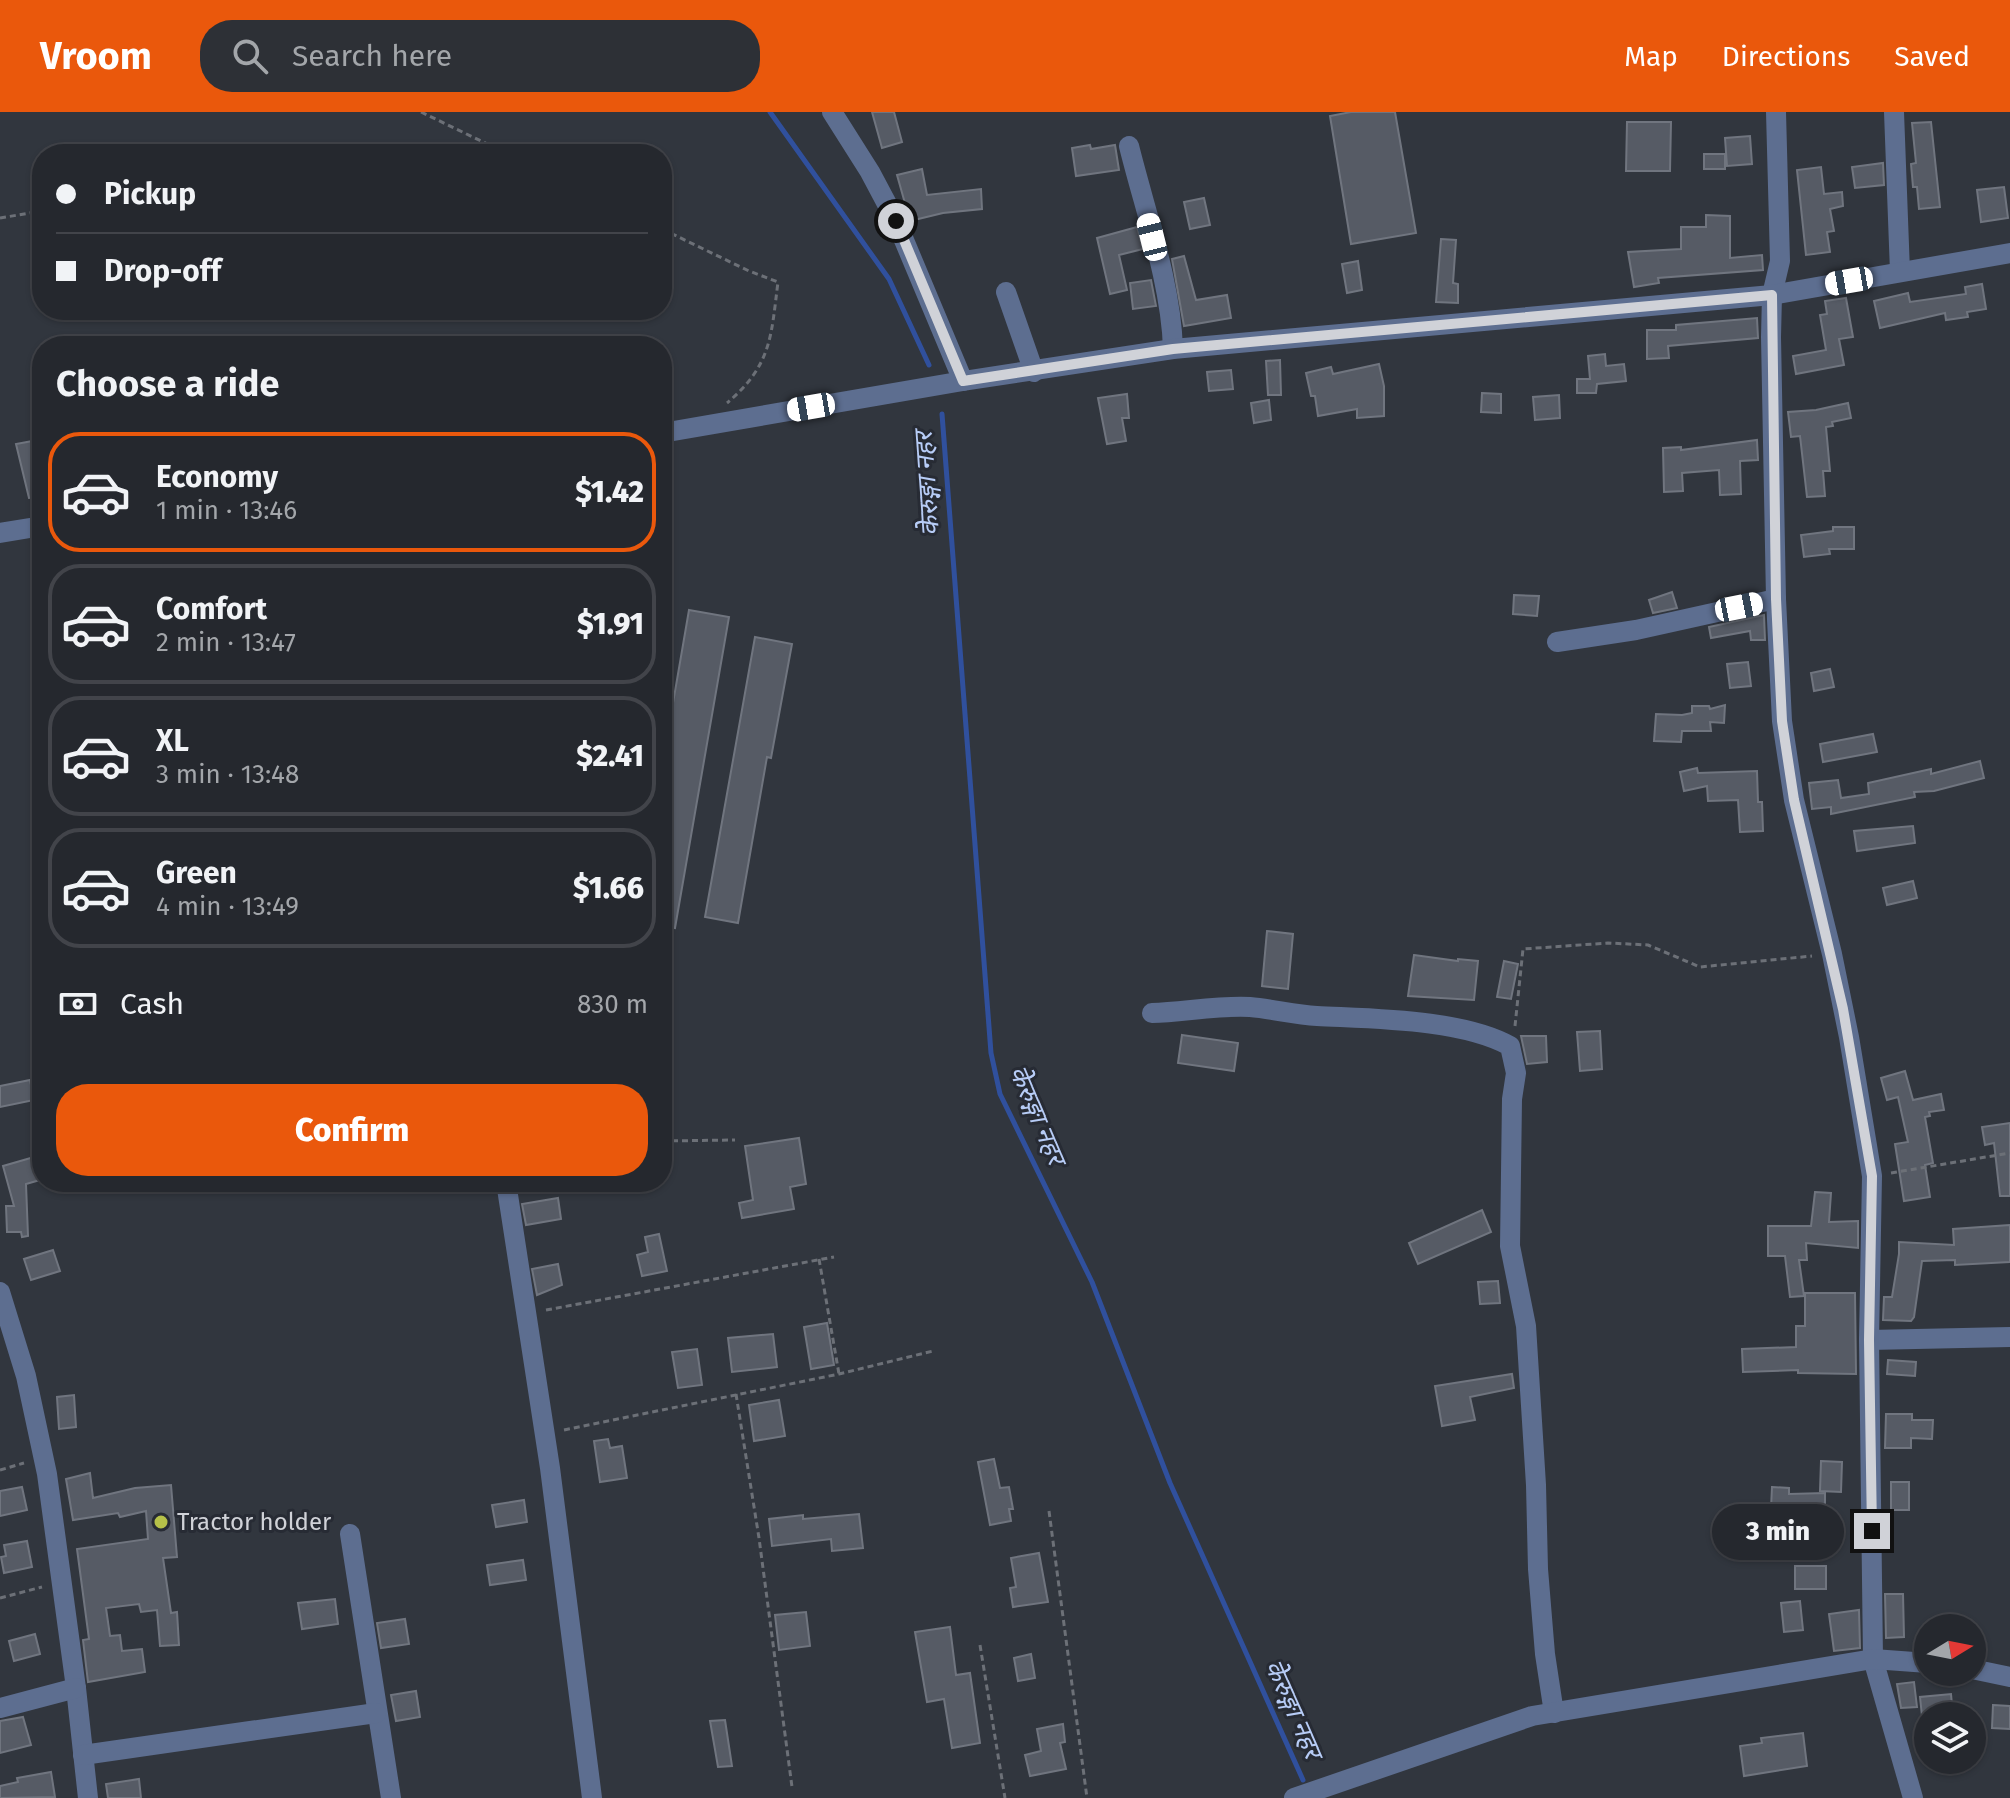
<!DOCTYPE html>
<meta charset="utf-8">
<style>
body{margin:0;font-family:"Fira Sans","Noto Sans Devanagari",sans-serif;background:#2d3036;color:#f1f3f6;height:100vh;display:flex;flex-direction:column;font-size:30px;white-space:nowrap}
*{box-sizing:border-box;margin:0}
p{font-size:26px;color:#a3a6aa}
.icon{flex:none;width:44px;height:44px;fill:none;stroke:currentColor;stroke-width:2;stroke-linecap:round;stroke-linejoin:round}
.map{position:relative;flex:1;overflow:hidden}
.details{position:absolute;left:32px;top:224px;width:640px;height:856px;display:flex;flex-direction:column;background:#25282e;border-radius:32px;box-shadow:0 2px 6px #0004,0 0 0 2px #42444a}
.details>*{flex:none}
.guide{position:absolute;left:32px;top:32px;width:640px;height:176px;border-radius:32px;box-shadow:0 2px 6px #0004,0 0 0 2px #42444a;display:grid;align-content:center;height:176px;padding:0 24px;background:#25282e}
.needle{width:52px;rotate:80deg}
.tools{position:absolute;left:1914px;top:1502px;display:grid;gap:16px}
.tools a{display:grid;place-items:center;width:72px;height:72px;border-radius:50%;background:#25282e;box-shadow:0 2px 6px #0004,0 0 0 2px #42444a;font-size:40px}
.end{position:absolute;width:36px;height:36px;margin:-18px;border:10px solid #d0d2d8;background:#111;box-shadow:0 0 0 4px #111}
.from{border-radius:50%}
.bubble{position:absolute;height:56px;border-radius:28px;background:#25282e;box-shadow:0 2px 6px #0004,0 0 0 2px #42444a;font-size:26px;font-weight:800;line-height:56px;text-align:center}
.car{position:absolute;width:24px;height:48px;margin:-24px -12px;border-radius:10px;box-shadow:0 0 6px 2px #0007;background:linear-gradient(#fff 24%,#345 0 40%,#fff 0 76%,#345 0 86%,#fff 0)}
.guide b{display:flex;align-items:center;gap:28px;height:76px;font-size:30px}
.guide b+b{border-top:2px solid #42444a}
.guide i{width:20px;height:20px;background:#f1f3f6}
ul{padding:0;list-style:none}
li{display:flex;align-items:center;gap:24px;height:120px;margin:0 16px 12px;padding:0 8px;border:4px solid #42444a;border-radius:32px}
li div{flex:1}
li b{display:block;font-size:30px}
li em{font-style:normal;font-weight:800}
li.active{border-color:#ea580c}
li>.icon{width:72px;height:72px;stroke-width:1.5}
h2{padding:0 24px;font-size:36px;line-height:96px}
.pay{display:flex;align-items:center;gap:20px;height:88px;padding:0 24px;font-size:30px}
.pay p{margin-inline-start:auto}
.cta{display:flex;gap:16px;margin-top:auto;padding:16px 24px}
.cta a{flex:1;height:92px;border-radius:32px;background:#ea580c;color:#fff;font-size:32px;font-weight:800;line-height:92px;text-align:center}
header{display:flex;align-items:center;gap:48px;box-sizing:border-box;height:112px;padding:0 40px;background:#ea580c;color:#fff}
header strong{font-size:38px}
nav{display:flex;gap:44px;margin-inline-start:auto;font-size:28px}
.search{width:560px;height:72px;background:#2d3036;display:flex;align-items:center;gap:20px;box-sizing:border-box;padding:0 28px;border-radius:32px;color:#a3a6aa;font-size:30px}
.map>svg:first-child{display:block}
</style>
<header>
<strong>Vroom</strong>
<div class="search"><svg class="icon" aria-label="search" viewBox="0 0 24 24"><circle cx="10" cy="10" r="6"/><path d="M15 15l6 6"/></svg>Search here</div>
<nav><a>Map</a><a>Directions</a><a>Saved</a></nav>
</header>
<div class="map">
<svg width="2010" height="1686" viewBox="0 0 2010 1686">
<rect width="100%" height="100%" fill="#31363e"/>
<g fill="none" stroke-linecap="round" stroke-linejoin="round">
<!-- stream -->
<g stroke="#30509d" stroke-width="5">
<path d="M770 0 889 167 929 253"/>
<path d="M942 302 991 941 1000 982 1092 1170 1170 1371 1303 1668"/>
</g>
</g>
<!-- building -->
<g fill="#565b65" stroke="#70757f" stroke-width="2">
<path d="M872 0H894L902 30 882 36Z"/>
<path d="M1351 0H1395L1416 121 1351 132 1330 4Z"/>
<path d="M1627 10H1671L1670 59H1626Z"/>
<path d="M1931 10 1940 95 1919 97 1917 75H1913L1911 52 1916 51 1912 11Z"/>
<path d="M1750 24 1752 52 1727 54 1725 26Z"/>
<path d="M1090 33 1091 37 1115 33 1119 58 1076 64 1072 36Z"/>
<rect x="1704" y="42" width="21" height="15"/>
<path d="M1883 51 1884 73 1855 76 1852 55Z"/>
<path d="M1821 55 1824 82 1842 80 1843 94 1830 97 1834 119 1827 120 1830 140 1806 143 1797 58Z"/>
<path d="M922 57 927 83 981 77 982 97 943 101 910 109 897 63Z"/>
<path d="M2004 75 2008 106 1981 110 1977 78Z"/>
<path d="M1204 86 1210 113 1190 117 1184 90Z"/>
<path d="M1706 103 1730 104V146L1762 143 1763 158 1658 166 1659 171 1634 175 1628 140 1681 137V115H1706Z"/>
<path d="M1137 115 1143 137 1119 143 1127 178 1110 182 1097 126Z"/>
<path d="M1441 127 1456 128 1453 171 1458 172V191L1436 190Z"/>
<path d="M1184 144 1196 188 1227 183 1231 206 1184 214 1172 147Z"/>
<path d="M1358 149 1362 178 1347 181 1342 152Z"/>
<path d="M1151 168 1156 194 1133 197 1130 171Z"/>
<path d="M1982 172 1986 197 1967 200 1968 205 1946 208 1945 201 1880 216 1874 189 1908 181 1910 190 1966 182 1965 175Z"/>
<path d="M1846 186 1853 225 1839 227 1844 253 1796 262 1793 244 1826 238 1820 203 1827 202 1825 189Z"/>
<path d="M1757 206 1758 226 1668 234 1669 246 1647 247V218H1676V213Z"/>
<path d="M1605 242 1606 254 1624 252 1626 269 1597 272 1596 281H1577V267H1590L1588 244Z"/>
<path d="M1280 248 1281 283H1268L1266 249Z"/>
<path d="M1379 252 1384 274V304L1357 306V297L1318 304 1315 284H1311L1306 261 1331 255 1333 262Z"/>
<path d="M1231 258 1233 277 1209 279 1207 260Z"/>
<path d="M1482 281 1501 282V301L1481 300Z"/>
<path d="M1127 282 1129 306H1122L1126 329 1107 332 1098 286Z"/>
<path d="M1559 283 1560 306 1535 308 1533 285Z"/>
<path d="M1269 288 1271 308 1254 311 1251 291Z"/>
<path d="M1848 291 1851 306 1832 310 1833 314 1826 315 1830 359H1823L1825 384 1807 385 1800 324 1791 325 1788 300 1816 298Z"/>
<path d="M38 328 42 348V385L29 386 16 332Z"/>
<path d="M1757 328 1758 348 1740 349 1741 382 1720 383 1719 358 1682 361 1683 379 1664 380 1663 336 1681 335V338Z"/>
<path d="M1833 415H1854V437H1829L1830 442 1804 445 1801 423 1833 419Z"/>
<path d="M1672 480 1677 496 1653 501 1649 488Z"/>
<path d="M1514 483 1539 484 1537 504 1513 502Z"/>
<path d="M689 498 729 505 675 816 662 814V655Z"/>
<path d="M1764 503 1765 528H1751L1750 519 1711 526 1709 515Z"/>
<path d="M755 525 792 532 771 646 767 645 738 811 705 805Z"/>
<path d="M1748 550 1751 574 1730 576 1727 552Z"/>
<path d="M1830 557 1834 575 1814 579 1811 561Z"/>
<path d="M1725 593 1724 611 1710 610 1711 619H1682L1681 630 1654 629 1656 602 1682 603 1692 601V594H1709L1710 597Z"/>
<path d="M1873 622 1877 640 1823 650 1820 632Z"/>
<path d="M1980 649 1984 666 1934 679 1914 680 1915 685 1831 702V695L1812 697 1809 671 1838 668 1841 686 1869 682 1868 671 1931 657V662Z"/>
<path d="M1697 656 1698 661 1757 659 1758 690H1762L1763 719 1740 720 1738 688 1708 689 1707 674 1684 679 1680 660Z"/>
<path d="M1913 714 1915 731 1857 739 1854 719Z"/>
<path d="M1913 769 1917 786 1887 793 1883 776Z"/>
<path d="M1267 819 1293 822 1288 877 1262 874Z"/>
<path d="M1414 843 1458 849V847L1478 849 1474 888 1408 884Z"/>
<path d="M1504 849 1518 852 1511 887 1497 885Z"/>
<path d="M1600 919 1602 957 1580 959 1577 920Z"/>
<path d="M1182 923 1238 931 1234 959 1178 951Z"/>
<path d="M1521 924H1546L1547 950 1527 952Z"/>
<path d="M1905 959 1913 988 1941 982 1944 998 1929 1000 1930 1004 1925 1005 1933 1051 1925 1053 1930 1085 1904 1089 1895 1032 1908 1030 1898 985 1887 988 1881 966Z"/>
<path d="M30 968 34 988 0 995V974Z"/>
<path d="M2010 1011V1084H2000L1994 1031 1985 1033 1982 1015Z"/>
<path d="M799 1026 806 1072 790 1075 794 1097 742 1106 739 1091 753 1088 745 1034Z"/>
<path d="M34 1045 40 1068 26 1072 28 1124 22 1125 21 1120H7L6 1094H14L3 1054Z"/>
<path d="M1815 1080 1831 1081 1829 1110 1858 1109V1136L1806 1131 1807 1148H1799L1804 1184 1790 1185 1785 1144H1768V1114H1811Z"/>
<path d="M558 1086 561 1107 526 1113 522 1092Z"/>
<path d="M1482 1098 1491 1120 1418 1152 1409 1131Z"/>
<path d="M2010 1113V1150L1955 1153V1148L1922 1149 1914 1205 1911 1209 1883 1208 1884 1185H1892L1899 1142V1130L1954 1133 1953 1117Z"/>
<path d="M659 1122 667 1159 642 1164 637 1143 648 1140 645 1125Z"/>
<path d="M53 1138 60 1159 31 1168 24 1147Z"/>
<path d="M558 1152 562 1173 537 1183 532 1157Z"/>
<path d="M1498 1169 1500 1191 1480 1192 1478 1170Z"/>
<path d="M1805 1181H1855L1856 1262 1798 1261V1258L1743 1260 1742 1237 1796 1235V1214H1805Z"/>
<path d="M827 1211 834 1253 811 1257 804 1215Z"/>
<path d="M773 1222 777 1255 732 1260 728 1226Z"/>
<path d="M697 1237 702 1273 678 1276 672 1240Z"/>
<path d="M1888 1248 1916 1250 1915 1264 1887 1262Z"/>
<path d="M1512 1262 1514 1276 1470 1285 1475 1308 1442 1314 1435 1274Z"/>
<path d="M74 1283 76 1315 59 1317 57 1285Z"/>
<path d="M779 1288 785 1324 754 1329 749 1293Z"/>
<path d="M1886 1302H1912V1308H1933L1932 1327 1911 1326V1336H1885Z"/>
<path d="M608 1327 610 1336 622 1334 627 1366 600 1370 594 1329Z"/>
<path d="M994 1347 1000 1376 1009 1375 1013 1397H1009L1011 1409 990 1413 978 1350Z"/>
<path d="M1821 1349 1842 1350 1841 1380 1820 1379Z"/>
<path d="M90 1361 93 1386 135 1376 171 1373 177 1445 163 1446 171 1501 177 1500 179 1533 160 1534 157 1498 141 1500 139 1492 106 1496 110 1524 120 1523 122 1539 142 1537 145 1560 88 1570 83 1528 89 1527 77 1437 148 1427 146 1399 120 1405 118 1401 73 1408 66 1367Z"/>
<rect x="1891" y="1370" width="18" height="28"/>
<path d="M22 1375 27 1398 0 1404V1379Z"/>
<path d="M1772 1375 1789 1376V1382L1825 1381V1404H1795V1397L1771 1396Z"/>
<path d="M524 1388 527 1410 496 1415 492 1393Z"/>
<path d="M859 1402 863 1436 832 1439 831 1427 772 1434 769 1407 803 1403V1407Z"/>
<path d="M27 1429 32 1455 4 1461 1 1445 6 1444 4 1433Z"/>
<path d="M1039 1441 1048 1490 1013 1495 1010 1476 1016 1475 1011 1446Z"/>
<path d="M523 1448 526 1468 490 1473 487 1453Z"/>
<rect x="1795" y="1454" width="31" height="23"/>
<path d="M1885 1482H1903L1904 1525 1886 1526Z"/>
<path d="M335 1487 338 1512 302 1517 298 1491Z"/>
<path d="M1800 1489 1803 1518 1784 1520 1781 1491Z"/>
<path d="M1859 1498 1860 1536 1834 1539 1829 1502Z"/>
<path d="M806 1500 810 1534 779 1538 775 1503Z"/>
<path d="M405 1507 409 1532 381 1536 377 1511Z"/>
<path d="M950 1515 956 1563 970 1561 980 1631 952 1636 944 1587 927 1590 915 1520Z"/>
<path d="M35 1522 40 1542 14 1549 9 1529Z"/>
<path d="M1031 1542 1035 1566 1018 1569 1014 1546Z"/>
<path d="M1914 1570 1917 1595 1901 1596 1897 1572Z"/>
<path d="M416 1579 420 1605 396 1609 391 1583Z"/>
<path d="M1951 1582 1953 1604H1922L1920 1585Z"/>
<path d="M1993 1593 2010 1594V1617L1992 1616Z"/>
<path d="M23 1605 31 1633 0 1641V1609Z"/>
<path d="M725 1608 732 1654 718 1655 710 1609Z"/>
<path d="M1063 1612 1065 1630 1060 1631 1066 1657 1030 1664 1025 1643 1041 1639 1037 1617Z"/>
<path d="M1803 1621 1807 1654 1744 1664 1740 1634 1762 1631 1761 1626Z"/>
<path d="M51 1660 55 1685 0 1686V1674L18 1670 17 1666Z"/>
<path d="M139 1667 141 1686H108L106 1672Z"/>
</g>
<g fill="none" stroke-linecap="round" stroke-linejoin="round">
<!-- path -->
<g stroke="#6c7077" stroke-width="3" stroke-dasharray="6 4" stroke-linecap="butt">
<path d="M421 0 508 42"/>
<path d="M0 106 42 99"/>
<path d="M662 117 749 159 778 170C771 224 772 253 727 291"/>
<path d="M1515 914 1523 837 1608 831 1648 833 1700 855 1812 844"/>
<path d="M662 1029 735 1028"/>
<path d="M1891 1061 2010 1041"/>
<path d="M819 1147 839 1262"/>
<path d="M546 1198 834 1145"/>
<path d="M736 1282 759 1426 792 1675"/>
<path d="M564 1318 839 1262 933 1239"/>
<path d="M0 1358 24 1351"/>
<path d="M1049 1399 1087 1686"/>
<path d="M0 1486 42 1475"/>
<path d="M980 1533 1005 1686"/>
</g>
<!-- minor -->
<g stroke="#5d6e90" stroke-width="20">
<path d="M832 0 870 60 896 109 963 269"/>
<path d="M1776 0 1780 149 1772 183 1771 225 1776 487 1782 609 1794 688 1832 842 1849 925 1872 1064 1869 1228 1873 1547 1913 1686"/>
<path d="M1894 0 1900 160"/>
<path d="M1129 34C1145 99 1171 170 1173 237"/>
<path d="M1006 180 1034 260"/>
<path d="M662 321 963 269 1173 237 1772 183 2010 141"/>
<path d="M0 421 42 414"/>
<path d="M1557 530 1636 518 1776 487"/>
<path d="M1152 901C1183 900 1221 893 1250 895 1273 897 1295 903 1317 904 1374 907 1461 907 1510 934L1516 961 1512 987 1510 1134 1526 1214 1536 1373 1538 1457 1545 1542 1554 1601"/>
<path d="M506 1070 550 1356 592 1686"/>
<path d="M0 1180 26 1264 47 1362 76 1576 88 1686"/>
<path d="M1869 1228 2010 1225"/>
<path d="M350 1422 391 1686"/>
<path d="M1972 1557 2010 1565"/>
<path d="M0 1596 76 1576"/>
<path d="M83 1643 376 1601"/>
<path d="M1294 1686 1532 1604 1873 1547 1928 1551"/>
</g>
</g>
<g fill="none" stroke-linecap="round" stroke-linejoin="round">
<!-- route -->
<path stroke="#d0d2d8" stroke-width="10" d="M896 109 963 269 1173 237 1772 183 1776 487 1782 609 1794 688 1843 897 1872 1064 1869 1228 1872 1419"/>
</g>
<!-- markers -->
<circle fill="#b6c149" stroke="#272b34" stroke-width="3" cx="161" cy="1410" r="8"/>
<g text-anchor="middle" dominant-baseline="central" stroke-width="6" stroke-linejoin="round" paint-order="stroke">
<!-- poi labels -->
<g font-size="24" fill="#d0d2d8" stroke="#272b34" text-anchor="start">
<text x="177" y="1410">Tractor holder</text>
</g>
<!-- water labels -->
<g font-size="26" font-style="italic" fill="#b7ccf6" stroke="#272b34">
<text transform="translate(927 372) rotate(-94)">केेरुङ्गा नहर</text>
<text transform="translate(1037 1003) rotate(67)">केेरुङ्गा नहर</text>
<text transform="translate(1293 1597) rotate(66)">केेरुङ्गा नहर</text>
</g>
</g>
</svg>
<div class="tools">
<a><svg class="needle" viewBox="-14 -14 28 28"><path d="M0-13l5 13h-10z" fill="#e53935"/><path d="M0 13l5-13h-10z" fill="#a3a6aa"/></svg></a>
<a><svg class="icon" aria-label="layers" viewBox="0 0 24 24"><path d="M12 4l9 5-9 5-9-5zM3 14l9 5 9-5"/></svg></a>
</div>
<i class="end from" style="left:896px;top:109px"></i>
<i class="end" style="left:1872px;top:1419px"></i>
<div class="bubble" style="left:1712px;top:1392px;width:132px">3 min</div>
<i class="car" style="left:1152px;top:125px;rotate:346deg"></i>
<i class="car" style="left:1849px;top:169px;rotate:260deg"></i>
<i class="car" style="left:811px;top:295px;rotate:260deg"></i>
<i class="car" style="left:1739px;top:495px;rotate:79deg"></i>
<div class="guide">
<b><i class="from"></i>Pickup</b>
<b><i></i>Drop-off</b>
</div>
<section class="details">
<h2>Choose a ride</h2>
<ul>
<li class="active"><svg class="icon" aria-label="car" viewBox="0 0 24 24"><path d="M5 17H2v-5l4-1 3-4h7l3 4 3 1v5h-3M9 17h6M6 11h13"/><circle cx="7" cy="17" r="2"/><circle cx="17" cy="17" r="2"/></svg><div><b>Economy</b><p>1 min · 13:46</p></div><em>$1.42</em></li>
<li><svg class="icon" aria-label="car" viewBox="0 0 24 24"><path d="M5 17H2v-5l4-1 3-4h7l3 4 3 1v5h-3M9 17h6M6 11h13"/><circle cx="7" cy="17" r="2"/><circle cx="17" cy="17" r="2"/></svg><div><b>Comfort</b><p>2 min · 13:47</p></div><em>$1.91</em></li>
<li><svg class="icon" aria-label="car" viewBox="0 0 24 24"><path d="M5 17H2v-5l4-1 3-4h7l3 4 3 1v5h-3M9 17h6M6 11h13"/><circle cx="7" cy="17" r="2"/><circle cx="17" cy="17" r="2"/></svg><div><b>XL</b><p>3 min · 13:48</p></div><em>$2.41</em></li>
<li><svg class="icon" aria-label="car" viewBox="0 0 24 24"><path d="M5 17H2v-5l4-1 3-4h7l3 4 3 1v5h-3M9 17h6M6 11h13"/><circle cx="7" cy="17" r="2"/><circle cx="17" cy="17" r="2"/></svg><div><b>Green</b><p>4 min · 13:49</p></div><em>$1.66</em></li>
</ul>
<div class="pay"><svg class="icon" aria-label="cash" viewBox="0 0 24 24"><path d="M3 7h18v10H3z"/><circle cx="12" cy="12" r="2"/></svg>Cash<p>830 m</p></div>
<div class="cta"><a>Confirm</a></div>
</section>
</div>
